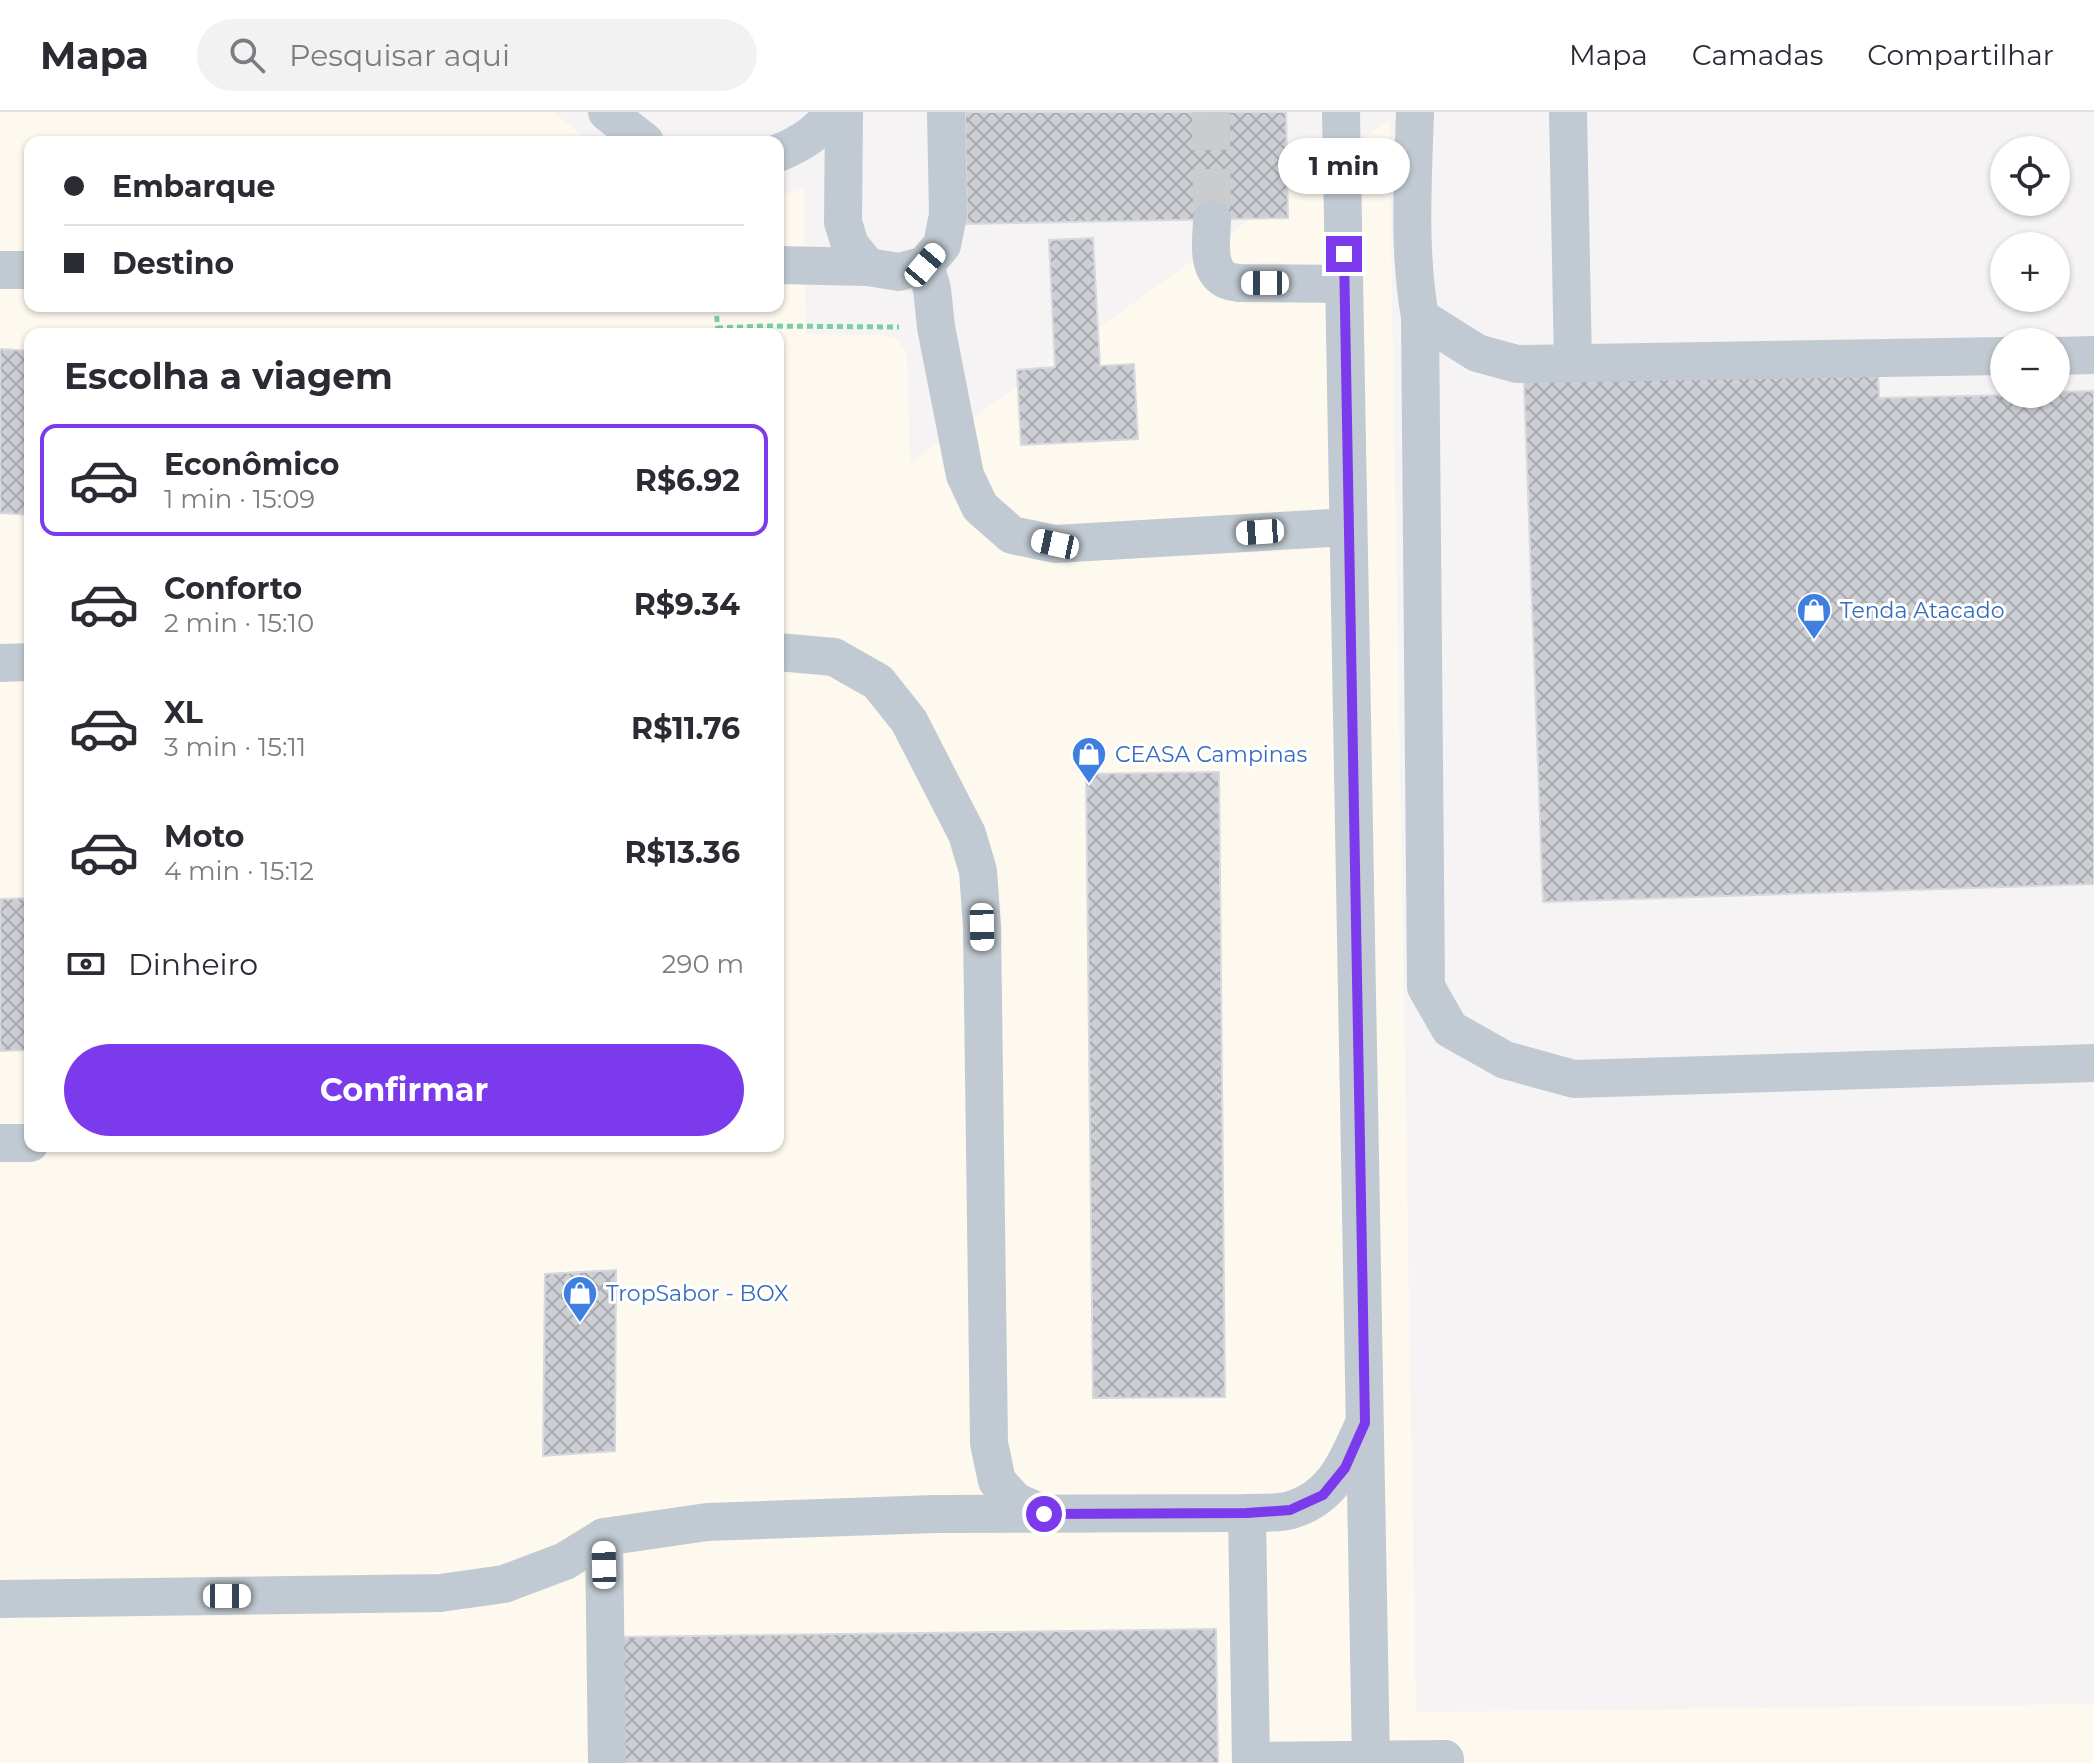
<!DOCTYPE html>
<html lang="pt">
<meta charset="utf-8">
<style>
body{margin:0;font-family:Montserrat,sans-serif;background:#f2f2f3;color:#2b2b33;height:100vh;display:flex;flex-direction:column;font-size:30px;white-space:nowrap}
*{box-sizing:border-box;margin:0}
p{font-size:26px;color:#7c7c81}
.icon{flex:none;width:44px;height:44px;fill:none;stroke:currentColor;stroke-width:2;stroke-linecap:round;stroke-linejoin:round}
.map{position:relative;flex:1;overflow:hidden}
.details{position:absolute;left:24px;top:216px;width:760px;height:824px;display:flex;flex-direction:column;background:#fff;border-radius:16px;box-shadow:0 2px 6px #0004}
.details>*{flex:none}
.guide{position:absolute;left:24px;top:24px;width:760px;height:176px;border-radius:16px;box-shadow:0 2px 6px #0004;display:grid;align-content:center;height:176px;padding:0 40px;background:#fff}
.tools{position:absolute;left:1990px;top:24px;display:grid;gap:16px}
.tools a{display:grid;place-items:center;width:80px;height:80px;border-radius:50%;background:#fff;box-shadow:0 2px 6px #0004;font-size:40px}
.end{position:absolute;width:36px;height:36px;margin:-18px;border:10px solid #7c3aed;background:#fff;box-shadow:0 0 0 4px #fff}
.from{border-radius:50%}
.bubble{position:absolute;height:56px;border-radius:28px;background:#fff;box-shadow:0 2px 6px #0004;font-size:26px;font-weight:700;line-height:56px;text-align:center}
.car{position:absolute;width:24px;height:48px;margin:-24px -12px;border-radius:10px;box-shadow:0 0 6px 2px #0007;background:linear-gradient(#fff 24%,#345 0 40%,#fff 0 76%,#345 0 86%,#fff 0)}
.guide b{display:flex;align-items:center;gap:28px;height:76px;font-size:30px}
.guide b+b{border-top:2px solid #e1e1e2}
.guide i{width:20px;height:20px;background:#2b2b33}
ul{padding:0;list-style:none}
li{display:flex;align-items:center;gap:24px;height:112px;margin:0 16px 12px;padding:0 24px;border:4px solid transparent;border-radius:16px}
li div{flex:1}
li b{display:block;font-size:30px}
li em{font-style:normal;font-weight:700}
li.active{border-color:#7c3aed}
li>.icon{width:72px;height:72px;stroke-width:1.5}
h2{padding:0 40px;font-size:36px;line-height:96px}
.pay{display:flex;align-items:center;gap:20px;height:88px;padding:0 40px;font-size:30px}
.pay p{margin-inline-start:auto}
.action{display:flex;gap:16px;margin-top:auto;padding:16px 40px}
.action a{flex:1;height:92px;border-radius:48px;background:#7c3aed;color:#fff;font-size:32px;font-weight:700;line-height:92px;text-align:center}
header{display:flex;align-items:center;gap:48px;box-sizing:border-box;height:112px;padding:0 40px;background:#fff;border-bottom:2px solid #e1e1e2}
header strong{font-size:38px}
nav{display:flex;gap:44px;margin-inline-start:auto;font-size:28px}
.search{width:560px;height:72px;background:#f2f2f3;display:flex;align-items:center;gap:20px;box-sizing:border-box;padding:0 28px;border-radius:44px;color:#7c7c81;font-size:30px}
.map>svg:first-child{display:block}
</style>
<header>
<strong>Mapa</strong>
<div class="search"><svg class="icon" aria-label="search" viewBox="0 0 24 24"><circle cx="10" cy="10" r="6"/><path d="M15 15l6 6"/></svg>Pesquisar aqui</div>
<nav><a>Mapa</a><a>Camadas</a><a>Compartilhar</a></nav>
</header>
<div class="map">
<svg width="2094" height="1651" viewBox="0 0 2094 1651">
<defs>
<pattern id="building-cross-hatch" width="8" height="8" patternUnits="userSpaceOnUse" patternTransform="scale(2)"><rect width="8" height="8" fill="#cdcfd5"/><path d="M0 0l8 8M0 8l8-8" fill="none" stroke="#a8abb0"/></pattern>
</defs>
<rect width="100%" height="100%" fill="#f5f3f3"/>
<!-- commercial -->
<path fill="#fdf9ef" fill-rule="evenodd" d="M0 0H553L591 30H30V194H778V86L804 75 806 222 881 223 895 226 907 240 910 351 1389 8 1416 1600 2094 1592V1651H0ZM30 222H778V1034H30Z"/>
<!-- building -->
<g fill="url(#building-cross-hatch)" stroke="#d7d9de" stroke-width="2">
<path d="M965 0H1286L1288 106 967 112Z"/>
<path d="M1093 126 1100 254 1134 252 1138 327 1021 333 1017 258 1055 255 1049 128Z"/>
<path d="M0 237 30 239V403L0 401Z"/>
<path d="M1878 258 1879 286 2056 282V280L2094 279V772L1543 790 1524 270Z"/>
<path d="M1219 660 1225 1285 1093 1286 1086 662Z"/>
<path d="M30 786V938L0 939V787Z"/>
<path d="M616 1158 615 1339 543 1344 545 1162Z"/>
<path d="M1216 1517 1218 1651H623L621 1525Z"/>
</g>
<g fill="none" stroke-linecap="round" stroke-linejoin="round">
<!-- minor-tunnel -->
<path stroke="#caccce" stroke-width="38" stroke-dasharray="38 19" stroke-linecap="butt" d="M1211 0 1212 107"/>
<!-- path -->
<g stroke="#7ad0a6" stroke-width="5" stroke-dasharray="6 4" stroke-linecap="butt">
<path d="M716 194 718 222"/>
<path d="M717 216 764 214 899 215"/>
</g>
<!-- minor -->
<g stroke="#c1cad2" stroke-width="38">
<path d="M607 0 645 30"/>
<path d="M844 0 843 110 850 133 868 155 899 160 925 153 942 133 948 103 946 0"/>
<path d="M1341 0 1371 1651"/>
<path d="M1415 0C1413 68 1408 137 1420 205L1477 241 1517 252 2004 244"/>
<path d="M1568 0 1573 251"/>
<path d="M778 41C799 33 821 19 833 0"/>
<path d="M1212 107C1212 126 1205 157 1226 168 1230 170 1234 170 1239 171L1344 172"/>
<path d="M778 153 868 155"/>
<path d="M925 153 932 177 936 215 965 363 980 395 1012 423 1055 432 1348 415"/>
<path d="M0 158H30"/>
<path d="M1420 205 1426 875 1450 917 1505 948 1574 967 2094 951"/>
<path d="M2056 244 2094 243"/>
<path d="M778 540 834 545 878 570 909 609 967 722 978 759 982 815 989 1331 997 1369 1015 1389 1044 1402"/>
<path d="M0 551 30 550"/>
<path d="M0 1031H30"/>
<path d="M1247 1401 1251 1651"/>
<path d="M604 1425 607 1651"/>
<path d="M0 1487 440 1481 504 1472 565 1449 604 1425 707 1410 935 1402 1247 1401C1261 1400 1278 1402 1291 1398 1332 1386 1346 1352 1362 1316"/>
<path d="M1251 1649 1445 1647V1651"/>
</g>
</g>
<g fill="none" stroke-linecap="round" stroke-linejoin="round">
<!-- route -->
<path stroke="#7c3aed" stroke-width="10" d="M1044 1402 1247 1401 1290 1398 1323 1383 1345 1356 1365 1311 1344 142"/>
</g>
<!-- icons -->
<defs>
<g id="shop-pin" transform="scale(1.8)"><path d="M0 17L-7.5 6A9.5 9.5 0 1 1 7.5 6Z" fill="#3f7fe0" stroke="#fff"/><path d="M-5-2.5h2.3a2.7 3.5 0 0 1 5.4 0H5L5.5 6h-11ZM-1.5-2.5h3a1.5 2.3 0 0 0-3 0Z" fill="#fff"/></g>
</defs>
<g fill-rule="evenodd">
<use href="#shop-pin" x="1814" y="498"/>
<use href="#shop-pin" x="1089" y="642"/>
<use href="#shop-pin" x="580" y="1181"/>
</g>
<g text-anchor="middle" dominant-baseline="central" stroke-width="6" stroke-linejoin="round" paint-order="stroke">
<!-- shop labels -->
<g font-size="22" fill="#366cbe" stroke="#fff" text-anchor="start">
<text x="1840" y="498">Tenda Atacado</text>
<text x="1115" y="642">CEASA Campinas</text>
<text x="606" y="1181">TropSabor - BOX</text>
</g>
</g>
</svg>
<div class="tools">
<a><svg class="icon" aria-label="locate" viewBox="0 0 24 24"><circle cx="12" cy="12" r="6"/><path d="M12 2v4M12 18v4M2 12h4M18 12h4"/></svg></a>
<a>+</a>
<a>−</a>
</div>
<i class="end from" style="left:1044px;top:1402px"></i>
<i class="end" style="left:1344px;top:142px"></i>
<div class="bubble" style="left:1278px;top:26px;width:132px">1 min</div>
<i class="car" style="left:925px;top:153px;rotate:40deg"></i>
<i class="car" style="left:1265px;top:171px;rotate:270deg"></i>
<i class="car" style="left:1260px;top:420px;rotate:266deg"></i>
<i class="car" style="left:1055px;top:432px;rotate:282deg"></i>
<i class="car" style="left:982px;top:815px;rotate:179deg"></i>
<i class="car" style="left:604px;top:1453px;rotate:359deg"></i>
<i class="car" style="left:227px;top:1484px;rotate:90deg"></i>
<div class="guide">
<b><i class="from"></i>Embarque</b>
<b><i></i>Destino</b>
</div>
<section class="details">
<h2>Escolha a viagem</h2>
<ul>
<li class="active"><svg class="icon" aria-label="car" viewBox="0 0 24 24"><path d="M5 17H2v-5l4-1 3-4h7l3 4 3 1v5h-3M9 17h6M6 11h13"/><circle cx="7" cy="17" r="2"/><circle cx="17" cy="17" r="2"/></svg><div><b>Econômico</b><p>1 min · 15:09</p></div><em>R$6.92</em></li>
<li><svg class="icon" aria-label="car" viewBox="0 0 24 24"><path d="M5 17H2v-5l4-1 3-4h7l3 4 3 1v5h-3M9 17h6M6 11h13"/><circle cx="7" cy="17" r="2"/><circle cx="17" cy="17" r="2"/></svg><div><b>Conforto</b><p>2 min · 15:10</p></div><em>R$9.34</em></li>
<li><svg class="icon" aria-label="car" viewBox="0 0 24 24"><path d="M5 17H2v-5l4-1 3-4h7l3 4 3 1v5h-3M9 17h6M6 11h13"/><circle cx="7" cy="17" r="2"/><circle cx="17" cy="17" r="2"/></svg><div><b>XL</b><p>3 min · 15:11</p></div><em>R$11.76</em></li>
<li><svg class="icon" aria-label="car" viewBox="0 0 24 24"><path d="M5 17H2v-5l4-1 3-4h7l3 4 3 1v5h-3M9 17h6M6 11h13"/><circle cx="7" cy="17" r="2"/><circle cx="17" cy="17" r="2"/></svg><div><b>Moto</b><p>4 min · 15:12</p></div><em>R$13.36</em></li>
</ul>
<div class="pay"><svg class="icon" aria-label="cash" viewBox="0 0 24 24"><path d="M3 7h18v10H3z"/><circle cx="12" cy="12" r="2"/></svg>Dinheiro<p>290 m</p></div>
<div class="action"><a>Confirmar</a></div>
</section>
</div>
